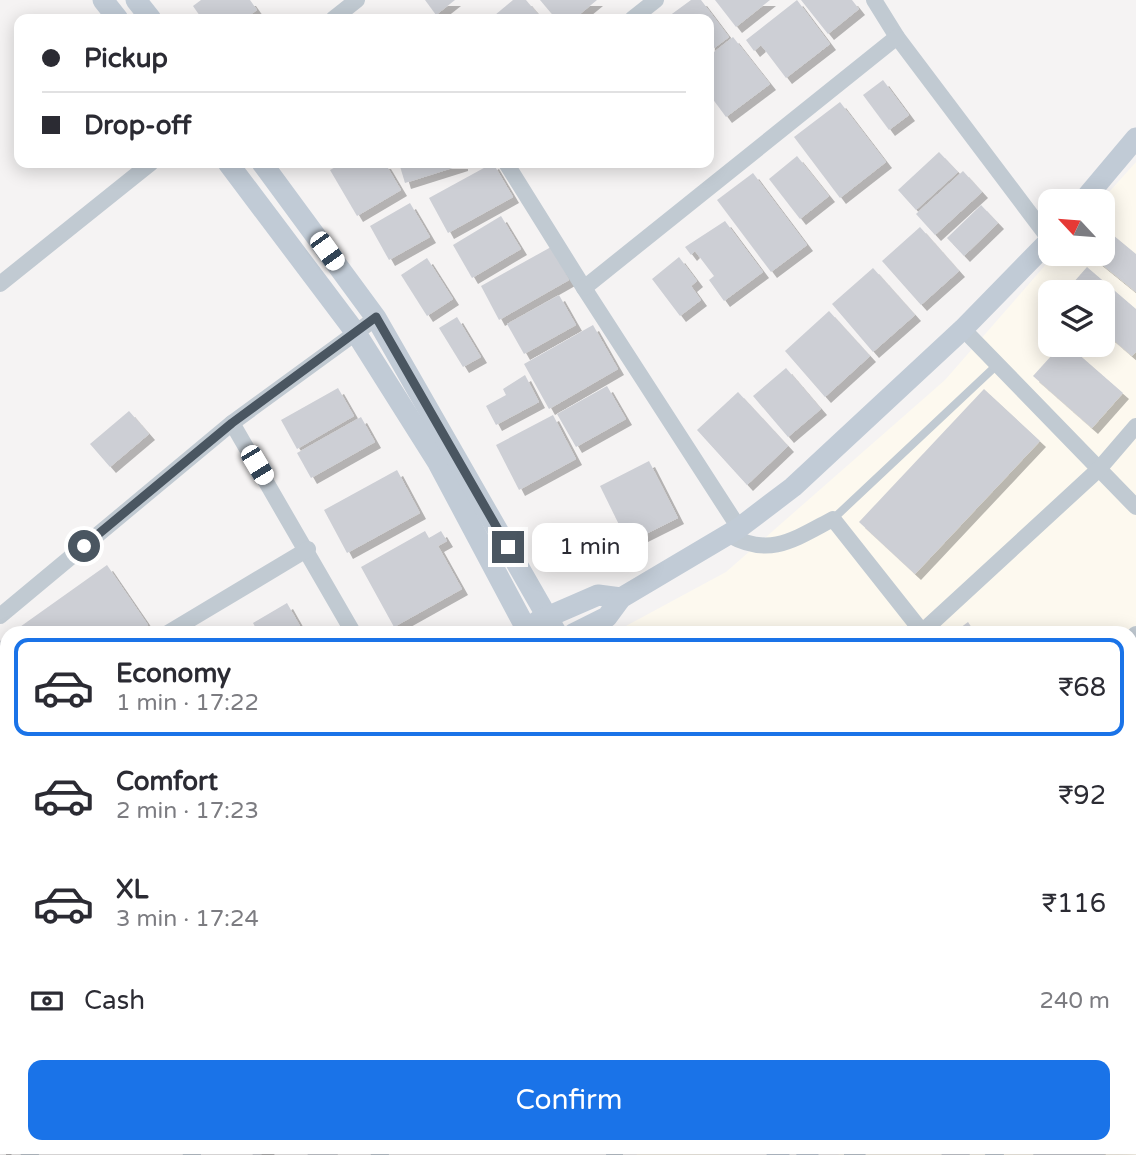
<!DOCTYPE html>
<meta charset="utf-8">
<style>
body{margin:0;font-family:"Varela Round",sans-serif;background:#f2f2f3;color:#2b2b33;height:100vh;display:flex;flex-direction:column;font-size:26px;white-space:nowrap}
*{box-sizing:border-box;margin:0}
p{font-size:23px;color:#7c7c81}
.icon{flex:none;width:38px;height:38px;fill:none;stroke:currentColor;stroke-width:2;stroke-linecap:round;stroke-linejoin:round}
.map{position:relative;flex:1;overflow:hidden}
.details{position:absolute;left:0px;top:626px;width:1138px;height:528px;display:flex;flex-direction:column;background:#fff;border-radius:21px 21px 0 0;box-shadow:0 4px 18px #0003}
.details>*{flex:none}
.guide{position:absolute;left:14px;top:14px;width:700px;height:154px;border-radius:14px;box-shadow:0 4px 18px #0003;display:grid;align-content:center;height:154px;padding:0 28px;background:#fff}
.needle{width:46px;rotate:296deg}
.tools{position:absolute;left:1038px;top:189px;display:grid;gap:14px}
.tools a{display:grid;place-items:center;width:77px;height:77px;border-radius:14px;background:#fff;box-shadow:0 4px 18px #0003;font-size:35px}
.end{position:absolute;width:32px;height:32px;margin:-16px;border:9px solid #4a5661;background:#fff;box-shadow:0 0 0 4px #fff}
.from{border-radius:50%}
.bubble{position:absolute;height:49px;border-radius:14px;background:#fff;box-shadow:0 4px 18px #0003;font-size:23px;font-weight:600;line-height:49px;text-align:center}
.car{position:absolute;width:21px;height:42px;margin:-21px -10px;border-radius:9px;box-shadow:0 0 5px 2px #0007;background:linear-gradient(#fff 24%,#345 0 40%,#fff 0 76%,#345 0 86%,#fff 0)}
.guide b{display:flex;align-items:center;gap:24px;height:66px;font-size:26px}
.guide b+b{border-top:2px solid #e1e1e2}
.guide i{width:18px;height:18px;background:#2b2b33}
ul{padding:12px 0 0;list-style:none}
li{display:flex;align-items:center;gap:21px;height:98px;margin:0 14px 10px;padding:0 14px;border:4px solid transparent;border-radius:14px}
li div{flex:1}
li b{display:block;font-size:26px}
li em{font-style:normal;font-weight:600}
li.selected{border-color:#1a73e8}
li>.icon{width:63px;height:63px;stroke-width:1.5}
.pay{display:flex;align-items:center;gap:18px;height:77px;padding:0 28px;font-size:26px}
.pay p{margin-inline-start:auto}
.cta{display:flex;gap:14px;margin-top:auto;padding:14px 28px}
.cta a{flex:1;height:80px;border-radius:14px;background:#1a73e8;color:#fff;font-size:28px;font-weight:600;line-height:80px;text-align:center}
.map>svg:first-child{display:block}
</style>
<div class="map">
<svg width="1136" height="1155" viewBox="0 0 1136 1155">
<defs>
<filter id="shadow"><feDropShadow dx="6" dy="6" stdDeviation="0" flood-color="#0004"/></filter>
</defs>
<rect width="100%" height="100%" fill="#f5f3f3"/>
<!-- commercial -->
<g fill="#fdf9ef" fill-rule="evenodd">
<path d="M1136 162V1155H839L834 1148H1130V634H611L726 572 945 380 1055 254H1102L1101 201ZM1050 292H1102V345H1050Z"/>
<path d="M634 1148H717L720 1155H637Z"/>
</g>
<!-- building -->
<g fill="#cdcfd5" filter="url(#shadow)">
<path d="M201 0H250L257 10 244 19H202L193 6Z"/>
<path d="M425 0H455L436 15Z"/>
<path d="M513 0H526L542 19H498L495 15Z"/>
<path d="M540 0H597L574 19H556Z"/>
<path d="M691 0H701L729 37 709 52V19H665Z"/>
<path d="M715 0H770L736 27Z"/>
<path d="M797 0 830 44 786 78 761 45 754 51 746 40Z"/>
<path d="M801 0H852L859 9 828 34Z"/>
<path d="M733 37 770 84 726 117 709 94V56Z"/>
<path d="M883 80 909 115 889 130 863 95Z"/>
<path d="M840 102 886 162 840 198 794 137Z"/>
<path d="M939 152 958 172 916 210 898 190Z"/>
<path d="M797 156 829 196 800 219 769 179Z"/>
<path d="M343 163H385L401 190 357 216 330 170Z"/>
<path d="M399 163H462V165L405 183Z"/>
<path d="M493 163 513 197 448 233 429 198Z"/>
<path d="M963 171 982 192 935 235 916 214Z"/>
<path d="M753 173 807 245 771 272 717 200Z"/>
<path d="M410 203 430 237 389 260 370 226Z"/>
<path d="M981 205 998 223 964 256 947 238Z"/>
<path d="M501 216 521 249 472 278 453 245Z"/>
<path d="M725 221 763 272 724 301 709 280 714 276 695 251 691 255 685 247Z"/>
<path d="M920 227 959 271 921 305 882 261Z"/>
<path d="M1113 235 1136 254V292L1094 258 1102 254V248Z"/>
<path d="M551 247 569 280 499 320 481 286Z"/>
<path d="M679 257 697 281 691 286 701 300 680 316 652 279Z"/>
<path d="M427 258 453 299 427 316 401 275Z"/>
<path d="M1087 267 1136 309V352L1132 356 1102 330V292H1065Z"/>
<path d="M873 268 915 315 873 352 832 304Z"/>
<path d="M559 295 576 325 524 354 507 324Z"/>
<path d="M829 311 870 356 825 397 785 351Z"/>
<path d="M457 317 481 357 463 367 439 328Z"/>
<path d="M593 325 618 369 549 409 524 364Z"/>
<path d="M1061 345H1068L1123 393 1092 428 1033 376Z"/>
<path d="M786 368 821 409 788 437 753 396Z"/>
<path d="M525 375 539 402 496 425 486 406 506 395 503 389Z"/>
<path d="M607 386 626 419 576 447 557 414Z"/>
<path d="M338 388 354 416 297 449 281 420Z"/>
<path d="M984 389 1040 441 915 574 859 522Z"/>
<path d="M738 392 788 446 747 485 697 430Z"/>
<path d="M129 411 149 434 110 467 90 444Z"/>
<path d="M553 415 576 459 519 490 496 445Z"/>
<path d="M361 417 375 442 311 478 297 453Z"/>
<path d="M649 461 678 518 628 543 600 486Z"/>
<path d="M397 470 420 513 347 553 324 510Z"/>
<path d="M425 531 429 538 441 531 447 541 438 546 462 589 394 627 361 567Z"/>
<path d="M107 565 148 625 136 634H10Z"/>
<path d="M287 603 300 626 287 634H259L253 623Z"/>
<path d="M968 622 976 634H952Z"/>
<path d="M7 636V655L0 645V641Z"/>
<path d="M7 788V807L0 802Z"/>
<path d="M0 829 7 833V859L0 855Z"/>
<path d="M1136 978V1107L1130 1101V983Z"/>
<path d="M0 989 7 996V1027L0 1019Z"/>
<path d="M0 1132 7 1140V1147L0 1154Z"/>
<path d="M248 1148H269L260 1155H253Z"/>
<path d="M303 1148H331L337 1155H308Z"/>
<path d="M949 1148H963L970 1155H941Z"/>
<path d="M1027 1148H1099L1105 1155H1034Z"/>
</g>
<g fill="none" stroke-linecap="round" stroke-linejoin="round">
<!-- lane -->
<g stroke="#c1cad2" stroke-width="8">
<path d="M833 519 998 364"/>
<path d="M1130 1125 1136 1131"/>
</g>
<!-- street -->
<g stroke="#c1cad2" stroke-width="16">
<path d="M874 0 897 37 1050 240"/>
<path d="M333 19 357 0"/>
<path d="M632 19 656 0"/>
<path d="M506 163 584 288 739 528"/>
<path d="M0 284 151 163"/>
<path d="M584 288 897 37"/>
<path d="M963 329 1136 507"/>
<path d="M232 423 354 634"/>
<path d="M729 535C770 558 795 539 833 519L924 634"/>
<path d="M0 616 232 423 376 318"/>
<path d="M923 631 1099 469 1136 426"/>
<path d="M166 634 308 549"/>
<path d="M1130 639 1136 634"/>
<path d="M1130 695 1136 690"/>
<path d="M0 733 7 737"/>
<path d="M1130 891 1136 897"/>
<path d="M0 916 7 921"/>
<path d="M1130 942 1136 938"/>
<path d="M0 969 7 962"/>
<path d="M0 1047 7 1041"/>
<path d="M0 1114 7 1123"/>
<path d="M26 1148 31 1155"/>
<path d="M188 1148 193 1155"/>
<path d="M376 1148 381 1155"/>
<path d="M612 1148 615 1155"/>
<path d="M990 1148 996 1155"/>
<path d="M852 1155 861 1148"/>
</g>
<!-- secondary -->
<g stroke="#c1cbd6" stroke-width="21">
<path d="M103 0 118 19"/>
<path d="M136 0 151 19"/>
<path d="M228 163 356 333 438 463 529 634"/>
<path d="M262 163 376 318 557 634"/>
<path d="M1083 201 1136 138"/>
<path d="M538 621 598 595 621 598"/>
<path d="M573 634 607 617 621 598 739 528 793 487 963 329 1050 240"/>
<path d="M775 1148 779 1155"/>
<path d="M805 1148 808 1155"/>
</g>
</g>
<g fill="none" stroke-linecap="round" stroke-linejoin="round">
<!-- route -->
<path stroke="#4a5661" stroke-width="9" d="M84 546 232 423 376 317 508 547"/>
</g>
</svg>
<div class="tools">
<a><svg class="needle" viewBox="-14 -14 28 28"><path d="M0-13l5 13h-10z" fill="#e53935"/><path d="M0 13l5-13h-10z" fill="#7c7c81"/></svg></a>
<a><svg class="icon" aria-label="layers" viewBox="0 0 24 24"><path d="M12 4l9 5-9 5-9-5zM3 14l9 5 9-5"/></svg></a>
</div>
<i class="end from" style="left:84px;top:546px"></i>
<i class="end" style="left:508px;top:547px"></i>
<div class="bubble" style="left:532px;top:523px;width:116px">1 min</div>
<i class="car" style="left:327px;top:251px;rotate:144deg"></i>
<i class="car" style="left:257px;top:465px;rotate:149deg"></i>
<div class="guide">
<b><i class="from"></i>Pickup</b>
<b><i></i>Drop-off</b>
</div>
<section class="details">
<ul>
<li class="selected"><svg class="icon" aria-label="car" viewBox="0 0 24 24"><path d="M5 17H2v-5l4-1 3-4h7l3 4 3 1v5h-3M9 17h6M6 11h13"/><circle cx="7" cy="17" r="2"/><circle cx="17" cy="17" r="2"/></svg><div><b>Economy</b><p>1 min · 17:22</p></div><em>₹68</em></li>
<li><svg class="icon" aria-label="car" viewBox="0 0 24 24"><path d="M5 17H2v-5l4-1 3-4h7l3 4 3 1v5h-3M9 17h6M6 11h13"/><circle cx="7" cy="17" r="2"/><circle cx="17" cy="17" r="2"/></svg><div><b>Comfort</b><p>2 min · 17:23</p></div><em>₹92</em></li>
<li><svg class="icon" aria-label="car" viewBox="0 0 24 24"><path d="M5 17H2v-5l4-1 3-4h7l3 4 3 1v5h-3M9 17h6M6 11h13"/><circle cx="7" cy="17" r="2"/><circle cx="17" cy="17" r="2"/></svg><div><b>XL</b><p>3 min · 17:24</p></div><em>₹116</em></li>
</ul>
<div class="pay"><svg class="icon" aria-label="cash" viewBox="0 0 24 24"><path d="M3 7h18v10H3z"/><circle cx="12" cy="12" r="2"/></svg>Cash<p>240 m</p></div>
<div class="cta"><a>Confirm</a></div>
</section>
</div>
